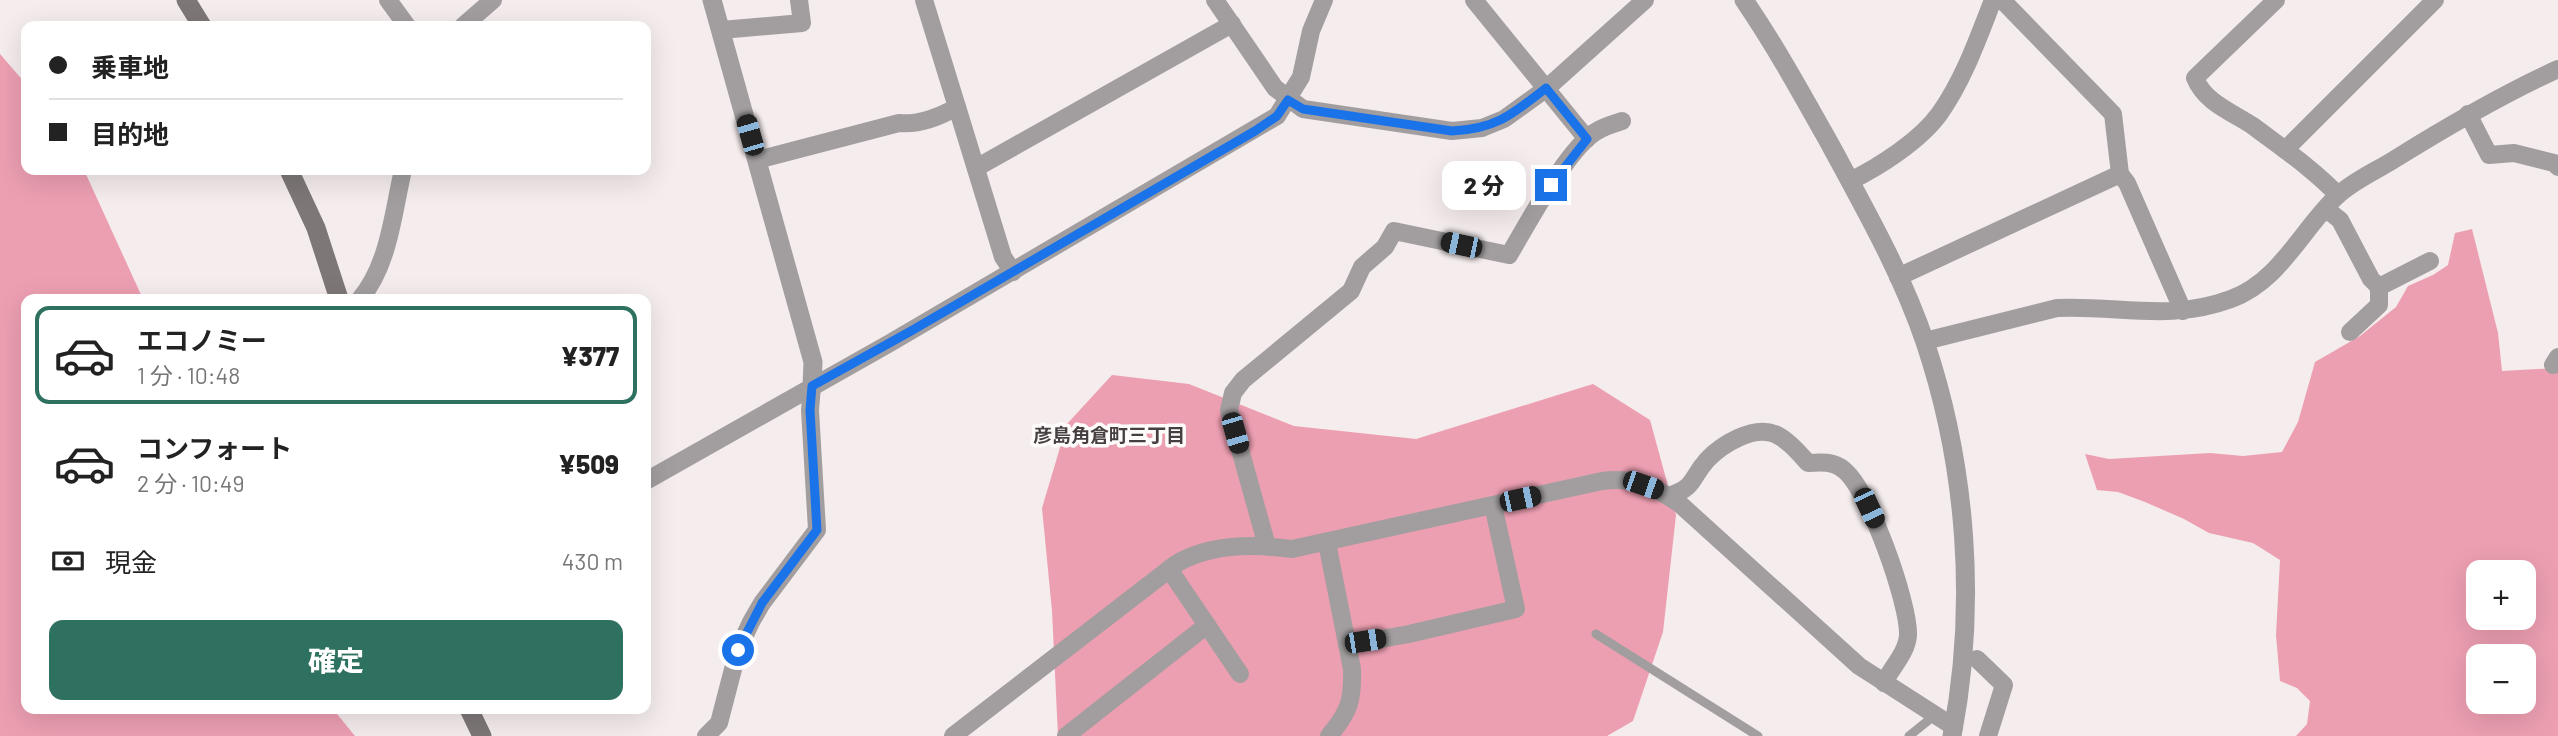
<!DOCTYPE html>
<html lang="ja">
<meta charset="utf-8">
<style>
body{margin:0;font-family:Barlow,"Noto Sans JP",sans-serif;background:#f2f2f2;color:#222;height:100vh;display:flex;flex-direction:column;font-size:26px;white-space:nowrap}
*{box-sizing:border-box;margin:0}
p{font-size:23px;color:#767676}
.icon{flex:none;width:38px;height:38px;fill:none;stroke:currentColor;stroke-width:2;stroke-linecap:round;stroke-linejoin:round}
.map{position:relative;flex:1;overflow:hidden}
.panel{position:absolute;left:21px;top:294px;width:630px;height:420px;display:flex;flex-direction:column;background:#fff;border-radius:14px;box-shadow:0 7px 28px #0002}
.panel>*{flex:none}
.hud{position:absolute;left:21px;top:21px;width:630px;height:154px;border-radius:14px;box-shadow:0 7px 28px #0002;display:grid;align-content:center;height:154px;padding:0 28px;background:#fff}
.buttons{position:absolute;left:2466px;top:560px;display:grid;gap:14px}
.buttons a{display:grid;place-items:center;width:70px;height:70px;border-radius:14px;background:#fff;box-shadow:0 7px 28px #0002;font-size:35px}
.end{position:absolute;width:32px;height:32px;margin:-16px;border:9px solid #1a73e8;background:#fff;box-shadow:0 0 0 4px #fff}
.from{border-radius:50%}
.bubble{position:absolute;height:49px;border-radius:14px;background:#fff;box-shadow:0 7px 28px #0002;font-size:23px;font-weight:800;line-height:49px;text-align:center}
.car{position:absolute;width:21px;height:42px;margin:-21px -10px;border-radius:9px;box-shadow:0 0 5px 2px #0007;background:linear-gradient(#222 24%,#8ab4d8 0 40%,#222 0 76%,#8ab4d8 0 86%,#222 0)}
.hud b{display:flex;align-items:center;gap:24px;height:66px;font-size:26px}
.hud b+b{border-top:2px solid #e0e0e0}
.hud i{width:18px;height:18px;background:#222}
ul{padding:12px 0 0;list-style:none}
li{display:flex;align-items:center;gap:21px;height:98px;margin:0 14px 10px;padding:0 14px;border:4px solid transparent;border-radius:14px}
li div{flex:1}
li b{display:block;font-size:26px}
li em{font-style:normal;font-weight:800}
li.active{border-color:#2f7161}
li>.icon{width:63px;height:63px;stroke-width:1.5}
.pay{display:flex;align-items:center;gap:18px;height:77px;padding:0 28px;font-size:26px}
.pay p{margin-inline-start:auto}
.button{display:flex;gap:14px;margin-top:auto;padding:14px 28px}
.button a{flex:1;height:80px;border-radius:14px;background:#2f7161;color:#fff;font-size:28px;font-weight:800;line-height:80px;text-align:center}
.map>svg:first-child{display:block}
</style>
<div class="map">
<svg width="2558" height="736" viewBox="0 0 2558 736">
<rect width="100%" height="100%" fill="#f5eced"/>
<!-- forest -->
<g fill="#ec9fb1" fill-rule="evenodd">
<path d="M0 54 26 84V170H84L143 299H26V709H333L355 736H0Z"/>
<path d="M2472 229 2498 333 2502 371 2558 368V736H2296L2307 724 2310 701 2297 688 2280 681 2276 635 2280 560 2253 543 2209 533 2184 519 2145 502 2118 492 2097 490 2085 454 2109 459 2210 453 2243 456 2282 452 2298 422 2315 362 2360 336 2396 307 2408 286 2433 275 2448 265 2455 233ZM2478 572H2524V618H2478ZM2478 656H2524V702H2478Z"/>
<path d="M1112 375 1189 384 1294 426 1416 439 1593 384 1650 420 1676 515 1663 632 1633 721 1607 736H1058L1052 611 1042 508 1067 424Z"/>
</g>
<g fill="none" stroke-linecap="round" stroke-linejoin="round">
<!-- service -->
<g stroke="#a29e9f" stroke-width="9">
<path d="M1596 634 1758 736"/>
<path d="M1909 736 1935 715"/>
</g>
<!-- minor -->
<g stroke="#a29e9f" stroke-width="18">
<path d="M388 0 407 26"/>
<path d="M1215 0 1275 88 1303 109 1452 131 1482 128 1504 119 1547 88 1645 0"/>
<path d="M1474 0 1587 139"/>
<path d="M2002 0 2113 114 2120 174 2127 183 2183 311"/>
<path d="M2276 0 2195 78C2205 103 2232 112 2253 126 2282 148 2312 168 2338 195"/>
<path d="M463 26 493 0"/>
<path d="M721 30 802 23 799 0"/>
<path d="M957 107 1003 257 1013 272"/>
<path d="M2468 114 2489 155 2514 153 2554 163 2558 167"/>
<path d="M2285 150 2435 0"/>
<path d="M757 160 899 123C920 125 939 117 957 107L924 0"/>
<path d="M976 168 1232 24"/>
<path d="M1850 181C1879 167 1921 140 1940 113 1964 79 1978 38 1993 0"/>
<path d="M2326 209 2340 220 2371 279 2379 287V305L2350 332"/>
<path d="M1898 277 2120 174"/>
<path d="M2379 287 2430 261"/>
<path d="M360 299C389 265 393 213 403 170"/>
<path d="M1925 341 2057 308C2119 305 2169 322 2231 299 2280 281 2301 230 2337 196 2353 181 2376 171 2395 159 2448 126 2501 95 2558 69"/>
<path d="M2553 365 2558 357"/>
<path d="M646 481 890 343 1277 116 1301 77 1311 31 1324 0"/>
<path d="M1669 496C1696 487 1690 479 1707 460 1721 445 1753 425 1775 434 1788 440 1798 452 1808 463 1821 462 1834 461 1844 470 1869 490 1909 603 1908 635 1907 653 1891 668 1884 683"/>
<path d="M1327 543 1352 669C1353 701 1349 712 1329 736"/>
<path d="M1267 546 1229 410 1233 393 1243 380 1351 291 1362 267 1385 247 1394 231 1509 255C1527 225 1568 147 1597 131 1605 126 1614 124 1622 121"/>
<path d="M1169 569 1240 674"/>
<path d="M1347 645 1409 634 1516 609 1493 505"/>
<path d="M1977 659 2004 685 1988 736"/>
<path d="M706 736 719 723 738 650 751 622 762 603 817 530 810 410 812 386"/>
<path d="M953 736 1176 564C1209 544 1255 544 1292 549L1602 481C1634 477 1655 486 1681 505L1859 666 1954 727"/>
<path d="M1066 736 1207 625"/>
</g>
<!-- tertiary -->
<g stroke="#a29e9f" stroke-width="19">
<path d="M712 0 813 362 812 386"/>
<path d="M1744 0C1776 47 1803 96 1831 146 1865 209 1902 274 1925 342 1967 467 1977 607 1952 736"/>
</g>
<!-- secondary -->
<g stroke="#7d7778" stroke-width="19">
<path d="M186 0 202 26"/>
<path d="M289 170 316 228 339 299"/>
<path d="M469 709 482 736"/>
</g>
</g>
<g fill="none" stroke-linecap="round" stroke-linejoin="round">
<!-- route -->
<path stroke="#1a73e8" stroke-width="9" d="M738 650 762 603 817 530 810 410 812 386 911 331 1255 131 1277 116 1288 100 1303 109 1452 131C1496 129 1513 114 1546 88L1587 139 1551 185"/>
</g>
<g text-anchor="middle" dominant-baseline="central" stroke-width="7" stroke-linejoin="round" paint-order="stroke">
<!-- neighbourhood labels -->
<g font-size="19" font-weight="bold" fill="#463f41" stroke="#fefbfb">
<text x="1109" y="434">彦島角倉町三丁目</text>
</g>
</g>
</svg>
<div class="buttons">
<a>+</a>
<a>−</a>
</div>
<i class="end from" style="left:738px;top:650px"></i>
<i class="end" style="left:1551px;top:185px"></i>
<div class="bubble" style="left:1442px;top:161px;width:84px">2 分</div>
<i class="car" style="left:750px;top:135px;rotate:344deg"></i>
<i class="car" style="left:1461px;top:245px;rotate:282deg"></i>
<i class="car" style="left:1235px;top:433px;rotate:164deg"></i>
<i class="car" style="left:1643px;top:485px;rotate:109deg"></i>
<i class="car" style="left:1520px;top:499px;rotate:78deg"></i>
<i class="car" style="left:1869px;top:508px;rotate:155deg"></i>
<i class="car" style="left:1365px;top:641px;rotate:81deg"></i>
<div class="hud">
<b><i class="from"></i>乗車地</b>
<b><i></i>目的地</b>
</div>
<section class="panel">
<ul>
<li class="active"><svg class="icon" aria-label="car" viewBox="0 0 24 24"><path d="M5 17H2v-5l4-1 3-4h7l3 4 3 1v5h-3M9 17h6M6 11h13"/><circle cx="7" cy="17" r="2"/><circle cx="17" cy="17" r="2"/></svg><div><b>エコノミー</b><p>1 分 · 10:48</p></div><em>¥377</em></li>
<li><svg class="icon" aria-label="car" viewBox="0 0 24 24"><path d="M5 17H2v-5l4-1 3-4h7l3 4 3 1v5h-3M9 17h6M6 11h13"/><circle cx="7" cy="17" r="2"/><circle cx="17" cy="17" r="2"/></svg><div><b>コンフォート</b><p>2 分 · 10:49</p></div><em>¥509</em></li>
</ul>
<div class="pay"><svg class="icon" aria-label="cash" viewBox="0 0 24 24"><path d="M3 7h18v10H3z"/><circle cx="12" cy="12" r="2"/></svg>現金<p>430 m</p></div>
<div class="button"><a>確定</a></div>
</section>
</div>
